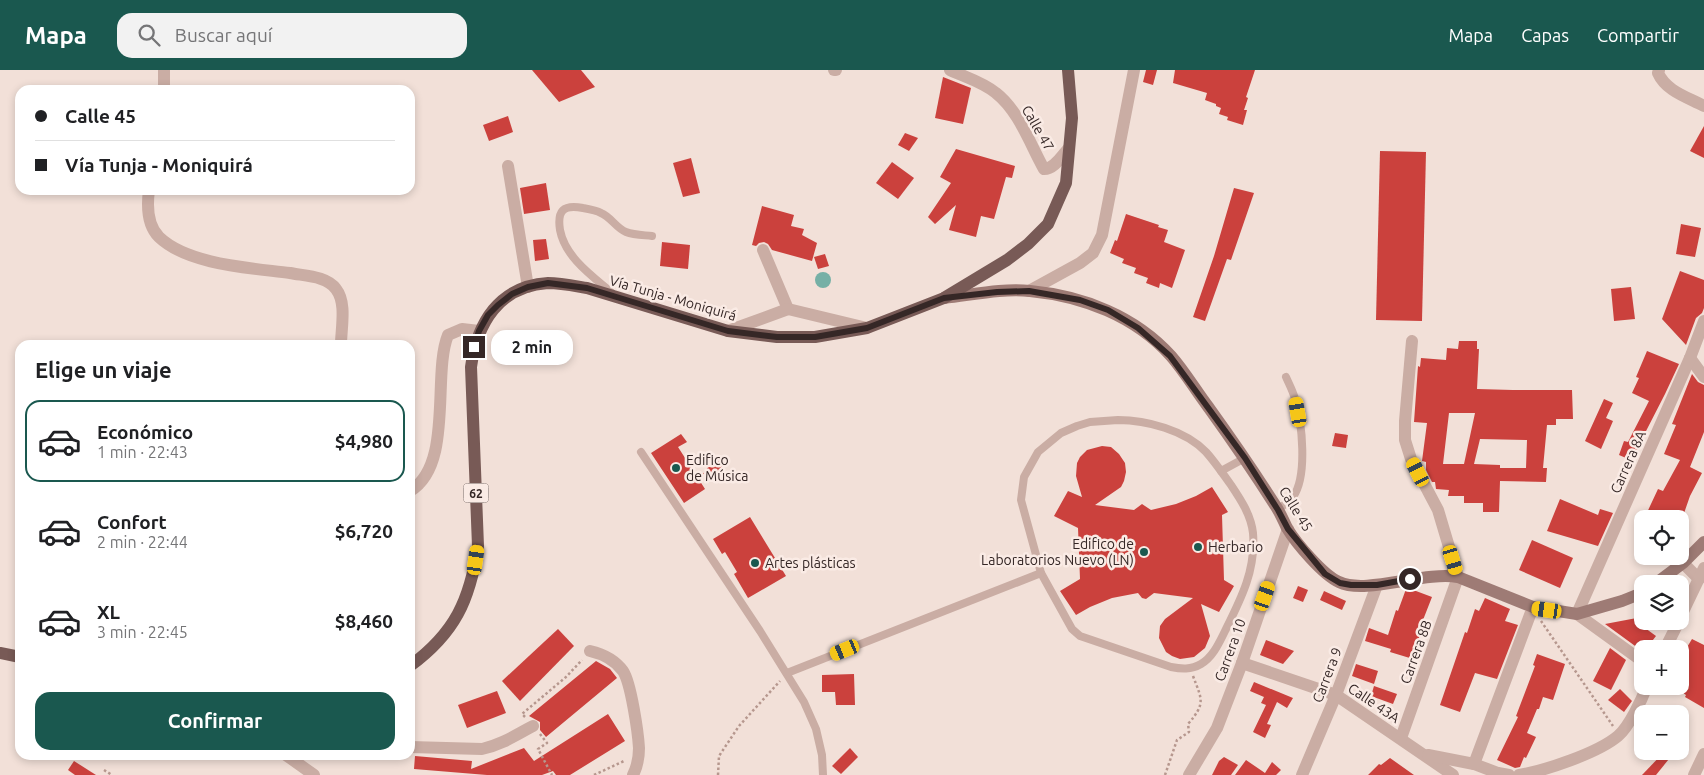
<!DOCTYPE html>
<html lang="es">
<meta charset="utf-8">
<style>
body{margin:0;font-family:Ubuntu,sans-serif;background:#f2f2f2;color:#202124;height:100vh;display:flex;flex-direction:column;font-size:19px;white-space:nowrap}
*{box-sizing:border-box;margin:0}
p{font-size:16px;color:#757577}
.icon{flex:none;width:28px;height:28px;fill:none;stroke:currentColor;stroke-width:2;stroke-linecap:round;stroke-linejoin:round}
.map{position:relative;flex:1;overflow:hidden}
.details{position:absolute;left:15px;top:270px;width:400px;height:420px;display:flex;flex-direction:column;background:#fff;border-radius:15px;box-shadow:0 2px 8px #0003}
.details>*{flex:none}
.guide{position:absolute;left:15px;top:15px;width:400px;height:110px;border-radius:15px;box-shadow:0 2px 8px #0003;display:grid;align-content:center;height:110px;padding:0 20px;background:#fff}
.controls{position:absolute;left:1634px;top:440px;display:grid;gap:10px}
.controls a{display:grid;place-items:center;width:55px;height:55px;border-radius:10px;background:#fff;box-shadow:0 2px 8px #0003;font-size:25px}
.end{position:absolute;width:22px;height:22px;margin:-11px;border:6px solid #352726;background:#fff;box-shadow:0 0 0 2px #fff}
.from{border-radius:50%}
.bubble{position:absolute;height:35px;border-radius:15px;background:#fff;box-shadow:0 2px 8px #0003;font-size:16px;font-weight:700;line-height:35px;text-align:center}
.car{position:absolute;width:15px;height:30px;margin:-15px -8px;border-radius:6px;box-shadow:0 0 4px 1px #0007;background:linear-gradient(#f5c518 24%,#345 0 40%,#f5c518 0 76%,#345 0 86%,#f5c518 0)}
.guide b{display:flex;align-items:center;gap:18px;height:48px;font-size:19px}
.guide b+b{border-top:1px solid #e0e0e0}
.guide i{width:12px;height:12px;background:#202124}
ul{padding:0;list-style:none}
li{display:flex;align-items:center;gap:15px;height:82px;margin:0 10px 8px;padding:0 10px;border:2px solid transparent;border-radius:15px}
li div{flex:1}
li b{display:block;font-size:19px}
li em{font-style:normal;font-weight:700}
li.active{border-color:#1a584f}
li>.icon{width:45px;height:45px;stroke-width:1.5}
h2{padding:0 20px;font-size:22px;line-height:60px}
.action{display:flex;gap:10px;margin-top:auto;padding:10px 20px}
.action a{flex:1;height:58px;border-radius:15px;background:#1a584f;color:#fff;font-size:20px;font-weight:700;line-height:58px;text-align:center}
header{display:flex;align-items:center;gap:30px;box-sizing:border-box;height:70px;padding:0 25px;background:#1a584f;color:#fff}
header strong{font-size:24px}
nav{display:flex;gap:28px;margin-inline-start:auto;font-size:18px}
.search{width:350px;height:45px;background:#f2f2f2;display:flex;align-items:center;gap:12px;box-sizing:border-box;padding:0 18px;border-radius:15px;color:#757577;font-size:19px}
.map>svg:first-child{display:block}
</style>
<header>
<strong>Mapa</strong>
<div class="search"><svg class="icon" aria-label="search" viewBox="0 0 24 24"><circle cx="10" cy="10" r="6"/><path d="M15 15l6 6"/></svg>Buscar aquí</div>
<nav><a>Mapa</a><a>Capas</a><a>Compartir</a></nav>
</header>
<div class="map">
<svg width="1704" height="705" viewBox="0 0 1704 705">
<rect width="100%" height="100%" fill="#f2e0d8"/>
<!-- water -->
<circle fill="#76b0a6" cx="823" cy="210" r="8"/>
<!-- building -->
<g fill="#cb413d" fill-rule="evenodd">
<path d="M532 0H581L595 17 559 32Z"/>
<path d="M1146 0H1157L1153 15 1143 12Z"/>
<path d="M1175 0H1255L1246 27 1248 28 1244 40H1247L1243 55 1227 50 1228 47 1219 44 1221 38 1216 36V34L1205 30 1207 23 1173 13Z"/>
<path d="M943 7 971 18 963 54 935 48Z"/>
<path d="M508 46 513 62 489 71 483 55Z"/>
<path d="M1704 56V88L1690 81Z"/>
<path d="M905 63 918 68 909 81 898 75Z"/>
<path d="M956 79 1015 96 1012 108 1006 107 994 149 981 146 976 167 949 160 956 135 935 154 928 147 951 113 940 107Z"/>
<path d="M1380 81 1426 82 1422 251 1376 250Z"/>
<path d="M691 88 700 123 683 127 673 93Z"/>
<path d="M892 92 914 108 898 129 876 113Z"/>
<path d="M546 113 550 140 524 144 520 118Z"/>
<path d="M1234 118 1254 123 1231 190 1227 189 1205 251 1193 247 1214 186Z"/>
<path d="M762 136 794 145 791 156 804 159 802 165 817 173 812 191 772 180 768 174 764 172 759 173 756 176 752 175Z"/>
<path d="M1126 144 1159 155 1158 157 1168 160 1164 172 1185 180 1172 218 1160 213 1159 218 1146 213 1148 208 1134 203 1136 198 1122 193 1124 189 1110 183 1115 170 1117 171Z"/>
<path d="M1681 154 1701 158 1695 187 1676 184Z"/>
<path d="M546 169 549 189 535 191 533 170Z"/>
<path d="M662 172 690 175 688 199 660 196Z"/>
<path d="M825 184 829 196 818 199 814 187Z"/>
<path d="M1680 201 1704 210V238L1702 243 1696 248 1686 275 1662 249Z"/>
<path d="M1631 217 1635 249 1614 251 1611 219Z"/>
<path d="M1459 271H1477V279H1479L1477 319 1513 320H1572L1573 349H1556V355H1547L1543 398H1547L1546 412 1500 411 1499 442H1483V433H1464V426H1448L1449 420 1436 419 1435 412H1432L1426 400V392L1422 391 1427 353 1414 352 1418 296 1420 297 1421 288 1446 290 1447 278 1458 279ZM1449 343H1475L1464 394H1443ZM1480 369 1527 370 1526 398H1500V395L1474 394Z"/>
<path d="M1647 281 1679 294 1665 324 1644 365 1643 364 1633 391 1619 385 1624 371 1628 372 1649 331 1632 323 1639 308 1636 307Z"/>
<path d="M1692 304 1698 312 1704 315V362L1690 397 1702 403 1690 426 1682 449H1644L1658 419 1663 421 1680 390 1664 384 1676 355 1672 354Z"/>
<path d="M1604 329 1613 333 1606 348 1613 351 1601 379 1585 371Z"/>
<path d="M1335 363 1348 365 1346 378 1332 376Z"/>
<path d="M681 364 687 372 678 377 705 419 684 433 651 383Z"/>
<path d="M1102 376 1111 377 1119 384 1125 393 1126 402 1124 411 1121 417 1095 435 1134 440 1142 434 1151 440 1176 434 1196 426 1212 417 1228 442 1222 445 1224 510 1234 516 1219 542 1201 534 1210 566 1205 578 1194 587 1180 589 1172 586 1166 582 1159 568 1160 556 1165 549 1193 528 1154 523 1146 529 1142 528 1138 523 1112 528 1090 537 1076 545 1060 521 1080 509 1078 458 1054 446 1068 421 1082 427 1076 406 1077 393 1080 387 1087 380Z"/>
<path d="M716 390 719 391 722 394V399L720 402 703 404 711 393Z"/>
<path d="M1560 429 1598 445 1600 439 1613 443 1598 476 1547 461Z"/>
<path d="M750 447 786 506 748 528 734 504 737 502 725 482 722 484 713 469Z"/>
<path d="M1532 470 1573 488 1560 518 1519 500Z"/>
<path d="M1298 516 1308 520 1303 532 1293 528Z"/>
<path d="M1408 518 1432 527 1423 550 1427 551 1415 576H1417L1413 589 1390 582 1391 579 1365 571 1369 558 1388 565 1396 540 1398 541 1406 519Z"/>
<path d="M1324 521 1346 531 1342 540 1320 530Z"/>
<path d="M1485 528 1510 539 1505 551 1518 555 1497 609 1475 603 1460 642 1440 635 1465 562 1467 563 1475 539 1479 541Z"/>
<path d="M1642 547V551H1651L1645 558 1656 566 1646 579H1642V581L1605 554Z"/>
<path d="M558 559 574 576 520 631 502 611Z"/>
<path d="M1692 569 1704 575V638L1685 627 1686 625 1680 621V589Z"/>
<path d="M1266 570 1294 581 1283 594 1260 585Z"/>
<path d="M1610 578 1626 590 1611 620 1593 611Z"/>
<path d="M1537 584 1565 594 1553 630 1543 627 1539 639H1537L1527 663 1536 667 1526 688 1524 687 1520 697 1515 698 1497 690 1518 647 1516 646 1535 596 1533 595Z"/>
<path d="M596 591 610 599 617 608 546 667 540 660V652L529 646Z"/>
<path d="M1356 594 1378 601 1374 614 1352 606Z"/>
<path d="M854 604 855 635H836L835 622H822V605Z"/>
<path d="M1254 612 1293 628 1287 638 1277 632 1267 654 1271 655 1265 668 1253 662 1266 635 1261 633 1264 627 1250 621Z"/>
<path d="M1374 616 1397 624 1393 634 1371 626Z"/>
<path d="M1620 619 1632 631 1624 642 1608 630Z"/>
<path d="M497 621 506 643 467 658 458 635Z"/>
<path d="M608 644 625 671 570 705H556L553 701 542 705H487L414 699 415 686 472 691 471 699 524 678 534 691Z"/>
<path d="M850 678 858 687 841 704 832 696Z"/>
<path d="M1665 681H1670L1673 684 1656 705H1642Z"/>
<path d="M1224 687 1238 695 1231 705H1212L1219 691Z"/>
<path d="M1390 688 1414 705H1368L1379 694 1381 695Z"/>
<path d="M1246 690 1265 703 1272 692 1281 700 1276 705H1235Z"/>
<path d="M74 691 96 705H75L68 700Z"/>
</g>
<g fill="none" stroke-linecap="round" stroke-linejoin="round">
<!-- path -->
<g stroke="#b6978e" stroke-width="2.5" stroke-dasharray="2.5 2.5" stroke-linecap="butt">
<path d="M1541 551 1613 656"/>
<path d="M525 647 522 644 566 607 582 590"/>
<path d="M540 664 547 673 538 679 552 705"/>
<path d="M104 700 112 705"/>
<path d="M594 705 624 691"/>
<path d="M718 705 719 686 739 656 780 611"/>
<path d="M1165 705 1177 670 1189 662 1188 654C1206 633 1202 630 1193 606"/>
</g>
<!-- lane -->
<g stroke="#caada4" stroke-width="8">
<path d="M611 222C592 206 565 187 560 160 557 141 563 134 583 138 589 139 596 140 601 143 611 147 616 158 626 162 634 165 643 165 652 166"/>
<path d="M1118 350C1146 350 1185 360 1206 382 1215 392 1223 404 1231 415 1241 430 1251 445 1253 463 1256 500 1241 529 1225 561 1219 573 1213 587 1201 594 1191 600 1181 599 1171 597L1080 566 1072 559 1041 503 1021 430 1024 407 1038 382 1061 363 1077 356 1090 352Z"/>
<path d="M641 382 760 561 804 632 816 659 822 685 823 705"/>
<path d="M1221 401 1245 388"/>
<path d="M1278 439C1283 436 1289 432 1293 427 1308 406 1302 352 1295 329 1293 321 1289 314 1286 307"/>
<path d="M787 603 1041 503"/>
</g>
<!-- street -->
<g stroke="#caada4" stroke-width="12">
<path d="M834 0H836"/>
<path d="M950 0C965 7 983 12 996 23 1019 41 1030 74 1044 99 1055 99 1062 85 1069 78"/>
<path d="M1659 0 1658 3C1666 21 1687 27 1704 36"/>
<path d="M164 20V0"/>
<path d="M508 96 528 217"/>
<path d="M149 120C147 135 147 155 159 167 188 195 252 198 290 203 305 206 327 206 336 219 347 233 341 258 341 275"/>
<path d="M763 180 788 239 867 258"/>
<path d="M1029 221 1080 193 1093 183 1102 165 1134 0"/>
<path d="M728 261 788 239"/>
<path d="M1690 288 1704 307"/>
<path d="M410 421C454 395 432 304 448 265L462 259 479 261"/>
<path d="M1683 493 1699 509"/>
<path d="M1680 548 1704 498"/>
<path d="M1665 579 1679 551"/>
<path d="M590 581C603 584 615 590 623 601 631 613 638 662 639 678 639 687 637 697 633 705"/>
<path d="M1642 591 1577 544 1690 288 1704 251"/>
<path d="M1242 593 1336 625 1453 705"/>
<path d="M1401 668 1458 507 1438 440 1411 389 1405 370V351L1412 271"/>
<path d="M410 677 482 679C501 675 516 665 533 656"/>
<path d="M286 685 314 705"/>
<path d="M1428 685 1474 694 1498 703 1509 705"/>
<path d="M1474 694 1533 537"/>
<path d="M1189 705 1217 658 1242 593 1288 459"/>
<path d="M1302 705 1336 625 1377 515"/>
<path d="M1519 705C1544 701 1598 683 1618 666 1629 657 1642 629 1647 616"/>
<path d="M1694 705 1704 684"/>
</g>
<!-- secondary -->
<g stroke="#9e7b75" stroke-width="12">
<path d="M944 228C972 225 1002 218 1030 221 1083 226 1135 246 1171 286 1185 302 1196 321 1209 338 1232 370 1254 402 1275 435 1280 442 1283 450 1287 458 1296 473 1323 505 1339 512 1366 525 1424 501 1458 507L1533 537 1577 544 1622 531 1642 523"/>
<path d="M1655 514 1683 493 1704 472"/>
</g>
<!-- primary -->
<g stroke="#785a56" stroke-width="12">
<path d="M0 583 20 587"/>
<path d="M410 596C455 563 470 530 478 476L471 297C477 253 499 216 548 213 561 213 575 216 587 218L728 261 777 267H815L867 258 944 228 1007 190 1028 174 1048 154 1066 113 1072 48 1068 0"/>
</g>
</g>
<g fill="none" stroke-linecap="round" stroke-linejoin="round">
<!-- route -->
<path stroke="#352726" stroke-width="6" d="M474 277 479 261 488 245 498 235 512 224 528 217 548 213 587 218 728 261 777 267H815L867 258 944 228 997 222 1029 221 1080 230 1108 240 1138 258 1170 286 1245 388 1278 440 1288 459 1325 504 1340 513 1351 515H1377L1410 509"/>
</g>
<!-- markers -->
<g fill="#1a584f" stroke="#faebe5" stroke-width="2">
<circle cx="676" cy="398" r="5"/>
<circle cx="1198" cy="477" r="5"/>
<circle cx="1144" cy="482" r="5"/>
<circle cx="755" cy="493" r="5"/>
</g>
<g text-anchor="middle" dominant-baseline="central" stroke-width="5" stroke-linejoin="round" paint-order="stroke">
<!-- shield labels -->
<rect fill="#faebe5" stroke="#70625f" stroke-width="1" x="463.5" y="413.5" width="25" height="19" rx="4"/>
<g font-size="12" font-weight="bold" fill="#352726">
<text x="476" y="423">62</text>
</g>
<!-- street labels -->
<g font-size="14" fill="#352726" stroke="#faebe5">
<text transform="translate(1038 58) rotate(60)">Calle 47</text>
<text transform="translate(673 228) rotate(16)">Vía Tunja - Moniquirá</text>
<text transform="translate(1628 392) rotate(-66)">Carrera 8A</text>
<text transform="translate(1296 439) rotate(58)">Calle 45</text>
<text transform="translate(1230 580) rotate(-70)">Carrera 10</text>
<text transform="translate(1416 582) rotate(-70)">Carrera 8B</text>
<text transform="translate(1327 605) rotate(-69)">Carrera 9</text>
<text transform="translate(1374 633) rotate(34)">Calle 43A</text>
</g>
<!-- poi labels -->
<g font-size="14" fill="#352726" stroke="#faebe5" text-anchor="start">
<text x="686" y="390">Edifico<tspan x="686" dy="16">de Música</tspan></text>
<text x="1134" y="474" text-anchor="end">Edifico de<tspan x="1134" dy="16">Laboratorios Nuevo (LN)</tspan></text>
<text x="1208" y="477">Herbario</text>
<text x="765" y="493">Artes plásticas</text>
</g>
</g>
</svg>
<div class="controls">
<a><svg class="icon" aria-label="locate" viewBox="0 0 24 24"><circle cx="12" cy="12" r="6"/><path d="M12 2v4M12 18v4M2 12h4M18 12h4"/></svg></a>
<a><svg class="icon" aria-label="layers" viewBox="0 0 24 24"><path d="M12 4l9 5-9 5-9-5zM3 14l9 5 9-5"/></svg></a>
<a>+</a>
<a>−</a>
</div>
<i class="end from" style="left:1410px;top:509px"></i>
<i class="end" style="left:474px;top:277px"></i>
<div class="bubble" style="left:491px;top:260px;width:82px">2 min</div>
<i class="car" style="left:1298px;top:342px;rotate:350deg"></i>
<i class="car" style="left:1418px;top:402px;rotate:333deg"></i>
<i class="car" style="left:476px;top:490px;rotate:8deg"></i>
<i class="car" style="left:1453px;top:490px;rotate:163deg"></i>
<i class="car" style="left:1265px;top:526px;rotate:19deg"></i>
<i class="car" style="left:1547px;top:540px;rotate:278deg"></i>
<i class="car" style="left:845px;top:580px;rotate:248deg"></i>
<div class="guide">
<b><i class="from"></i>Calle 45</b>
<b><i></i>Vía Tunja - Moniquirá</b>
</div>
<section class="details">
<h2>Elige un viaje</h2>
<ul>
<li class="active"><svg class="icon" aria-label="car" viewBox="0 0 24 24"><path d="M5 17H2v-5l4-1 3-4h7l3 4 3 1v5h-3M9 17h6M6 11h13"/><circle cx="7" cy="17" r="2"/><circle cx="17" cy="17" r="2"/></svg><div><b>Económico</b><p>1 min · 22:43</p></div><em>$4,980</em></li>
<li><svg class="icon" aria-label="car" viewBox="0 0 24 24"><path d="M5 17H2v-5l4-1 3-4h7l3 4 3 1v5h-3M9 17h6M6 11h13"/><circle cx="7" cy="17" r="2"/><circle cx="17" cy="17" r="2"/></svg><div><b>Confort</b><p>2 min · 22:44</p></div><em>$6,720</em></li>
<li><svg class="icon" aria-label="car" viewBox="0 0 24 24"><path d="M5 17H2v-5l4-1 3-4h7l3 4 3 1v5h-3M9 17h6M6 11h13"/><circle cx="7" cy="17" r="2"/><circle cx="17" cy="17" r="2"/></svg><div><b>XL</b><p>3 min · 22:45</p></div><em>$8,460</em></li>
</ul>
<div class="action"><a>Confirmar</a></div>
</section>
</div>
